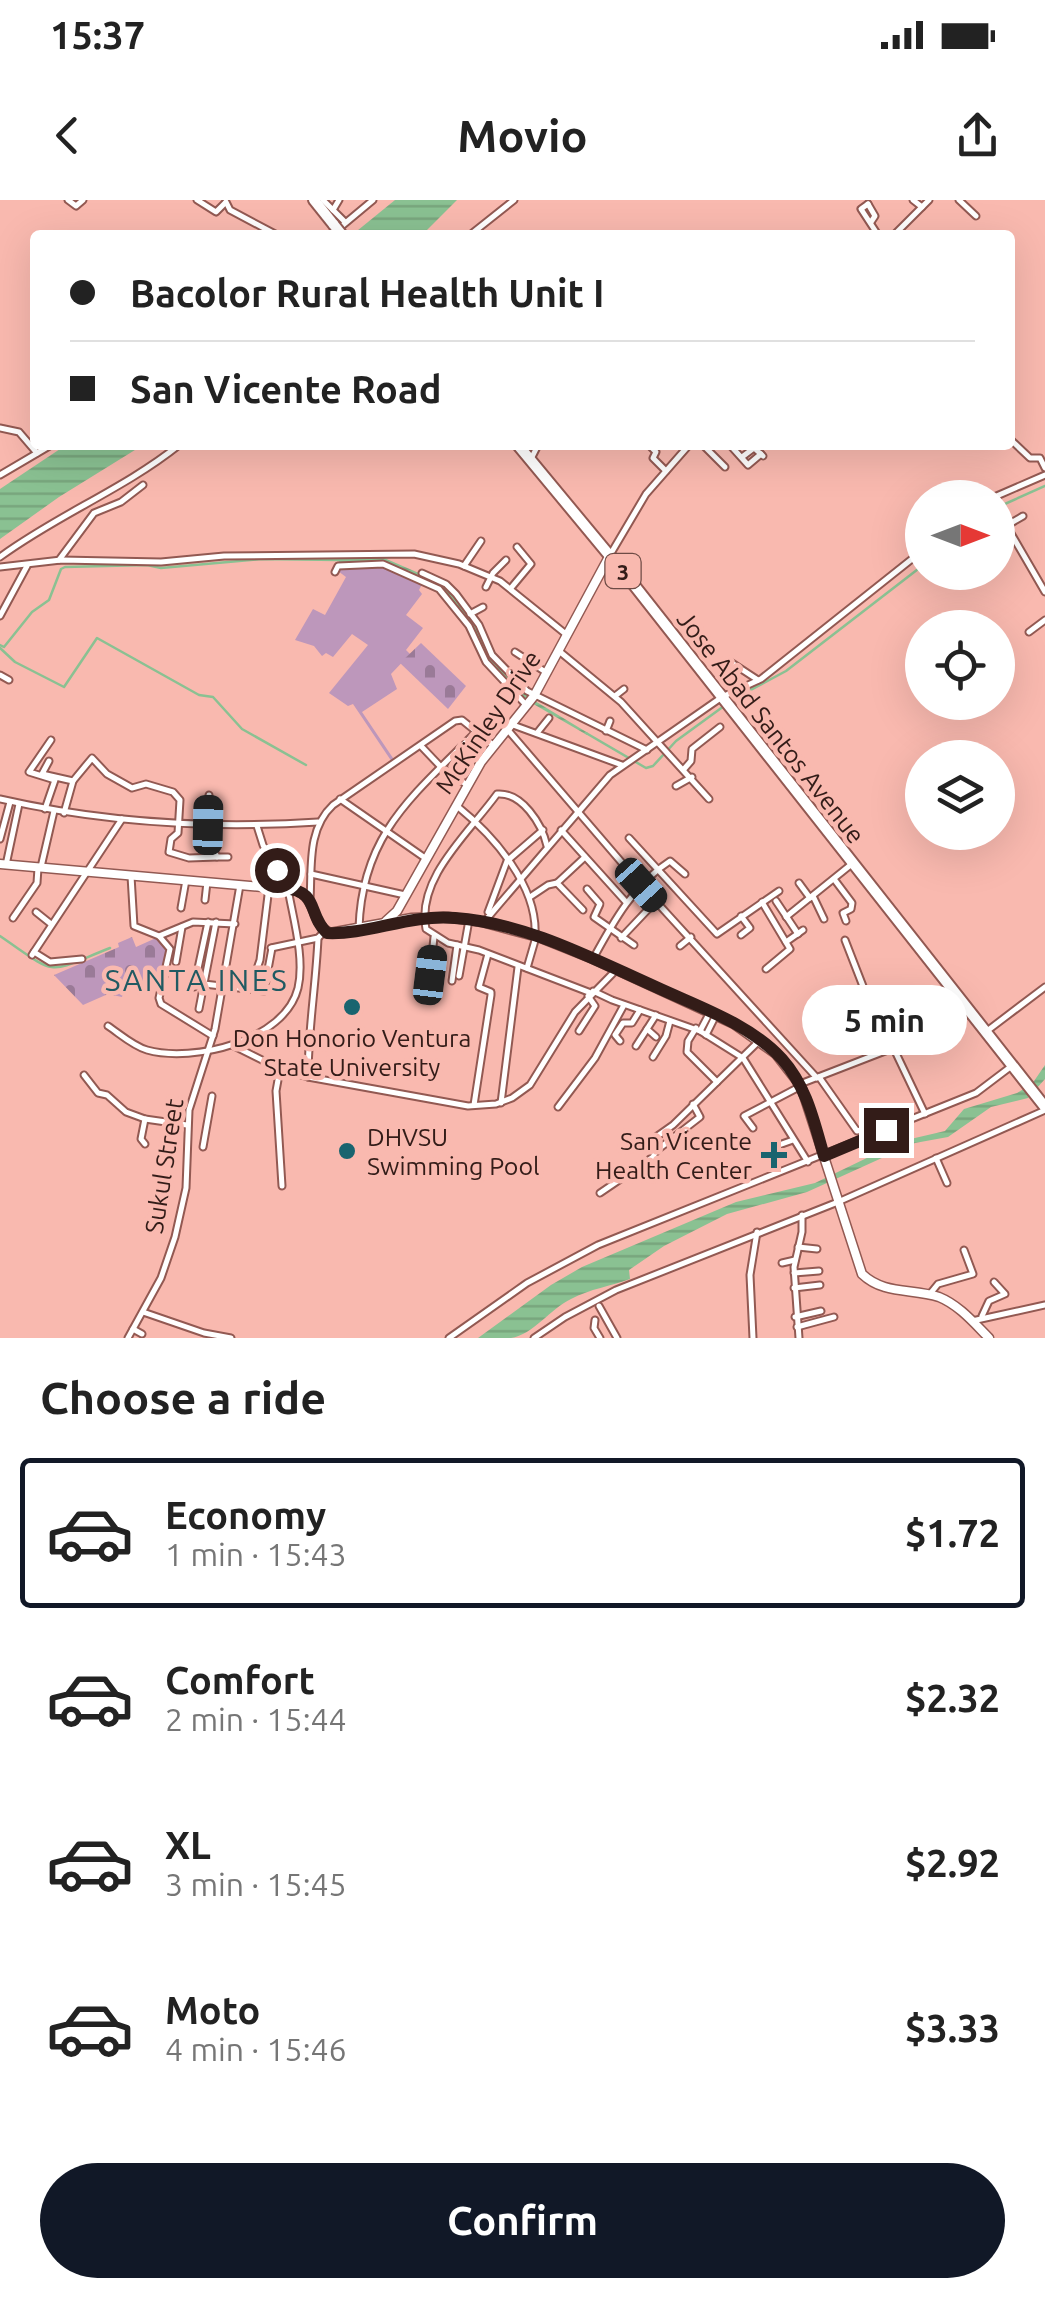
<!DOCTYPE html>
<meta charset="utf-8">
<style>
body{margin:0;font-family:Ubuntu,sans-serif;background:#f6f6f6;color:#222;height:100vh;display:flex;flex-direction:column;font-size:38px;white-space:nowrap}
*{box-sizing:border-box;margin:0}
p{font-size:32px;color:#767676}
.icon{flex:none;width:55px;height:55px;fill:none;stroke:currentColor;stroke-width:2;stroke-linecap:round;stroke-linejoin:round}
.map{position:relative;height:1138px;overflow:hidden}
.side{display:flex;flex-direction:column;background:#fff;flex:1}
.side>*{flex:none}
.banner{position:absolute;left:30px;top:30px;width:985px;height:220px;border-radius:10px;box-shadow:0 10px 40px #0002;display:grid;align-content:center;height:220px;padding:0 40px;background:#fff}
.needle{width:65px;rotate:90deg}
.fabs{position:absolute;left:905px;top:280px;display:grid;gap:20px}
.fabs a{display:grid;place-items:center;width:110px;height:110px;border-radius:50%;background:#fff;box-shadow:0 10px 40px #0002;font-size:50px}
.end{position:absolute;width:45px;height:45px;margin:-22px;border:12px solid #331c18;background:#fff;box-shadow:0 0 0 5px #fff}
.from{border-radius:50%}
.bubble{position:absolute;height:70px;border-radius:35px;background:#fff;box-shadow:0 10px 40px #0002;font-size:32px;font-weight:700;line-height:70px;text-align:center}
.car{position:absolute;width:30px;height:60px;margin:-30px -15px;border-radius:12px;box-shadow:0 0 8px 2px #0007;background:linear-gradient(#222 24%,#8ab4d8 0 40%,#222 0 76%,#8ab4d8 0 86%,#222 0)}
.banner b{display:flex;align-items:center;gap:35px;height:95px;font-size:38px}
.banner b+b{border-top:2px solid #e0e0e0}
.banner i{width:25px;height:25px;background:#222}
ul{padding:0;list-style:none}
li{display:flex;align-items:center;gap:30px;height:150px;margin:0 20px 15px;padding:0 20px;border:5px solid transparent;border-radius:10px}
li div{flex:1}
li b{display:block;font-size:38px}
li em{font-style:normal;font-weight:700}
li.on{border-color:#111827}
li>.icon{width:90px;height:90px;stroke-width:1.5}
h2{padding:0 40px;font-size:45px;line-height:120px}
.action{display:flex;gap:20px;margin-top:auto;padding:20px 40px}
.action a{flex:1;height:115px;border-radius:60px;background:#111827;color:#fff;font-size:40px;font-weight:700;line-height:115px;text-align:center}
.status{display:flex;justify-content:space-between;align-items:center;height:70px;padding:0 50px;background:#fff;direction:ltr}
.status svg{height:28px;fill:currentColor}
header{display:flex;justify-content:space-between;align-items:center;height:130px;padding:0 40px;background:#fff;font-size:45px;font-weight:700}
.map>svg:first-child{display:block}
</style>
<div class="status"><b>15:37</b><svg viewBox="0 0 49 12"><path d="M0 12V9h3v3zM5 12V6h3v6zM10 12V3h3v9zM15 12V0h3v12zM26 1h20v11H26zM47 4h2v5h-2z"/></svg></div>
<header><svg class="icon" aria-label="back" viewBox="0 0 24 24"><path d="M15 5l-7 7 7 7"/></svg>Movio<svg class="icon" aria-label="share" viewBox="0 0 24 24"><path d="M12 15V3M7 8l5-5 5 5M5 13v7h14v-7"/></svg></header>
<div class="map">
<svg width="1045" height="1138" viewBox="0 0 1045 1138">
<defs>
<pattern id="cemetery-stones" width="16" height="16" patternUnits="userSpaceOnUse" patternTransform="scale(2.5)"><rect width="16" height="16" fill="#bd97bb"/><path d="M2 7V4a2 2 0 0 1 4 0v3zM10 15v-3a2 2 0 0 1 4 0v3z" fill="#9a7a97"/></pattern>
<pattern id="water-rules" width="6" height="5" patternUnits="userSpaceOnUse" patternTransform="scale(2.5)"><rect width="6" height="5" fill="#8ac192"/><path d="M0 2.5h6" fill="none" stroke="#78a57d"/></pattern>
</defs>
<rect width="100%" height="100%" fill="#f9b9af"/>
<!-- green -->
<path fill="#bd97bb" d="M384 366 422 384 419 390 422 394 406 415 423 428 406 450 410 454 391 474 397 489 362 512 395 561 392 562 353 504 348 506 329 493 368 445 352 434 333 457 326 453 322 456 314 446 295 440 313 409 325 415 346 377 338 371 340 367Z"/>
<!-- cemetery -->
<g fill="url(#cemetery-stones)">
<path d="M421 443 466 486 448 509 400 463Z"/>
<path d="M132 737 136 747 156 738 166 744 168 752 158 789 127 778 122 797 108 794 83 805 54 775 119 747 118 743Z"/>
</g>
<!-- water -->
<g fill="url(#water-rules)">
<path d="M395 0H457L422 35H352Z"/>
<path d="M66 245H143L59 297 0 339V289Z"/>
<path d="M382 357 444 384 482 436 495 463 530 498 588 533 587 535 523 498 489 463 477 437 441 389 379 362 339 363V359Z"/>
<path d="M1045 865V879L1028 898 991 907 948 937 915 943 807 992 727 1014 664 1046 629 1070 630 1079C611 1086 590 1089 571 1099 551 1108 533 1135 511 1138 500 1138 489 1138 478 1138L551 1085 582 1067 736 1002 815 983 902 941 945 931 964 909 1017 893 1032 884Z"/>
</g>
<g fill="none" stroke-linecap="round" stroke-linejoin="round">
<!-- stream -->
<g stroke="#8ac192" stroke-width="2.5">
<path d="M998 307 1045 286"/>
<path d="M0 445 4 447 32 412 49 400 61 369 65 367 147 365 161 368 261 359 339 360"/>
<path d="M0 448 15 462 64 487 97 438 199 495 213 497 242 529 306 565"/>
<path d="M730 501 786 471 922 366"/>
<path d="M586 533 646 568 653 566 676 541 724 506"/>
<path d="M0 736C60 777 44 774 110 748"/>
</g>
<!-- minor casing -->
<g stroke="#925952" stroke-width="9">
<g id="minor">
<path d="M68 0 76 6 83 0"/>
<path d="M197 0 216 12 225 3"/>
<path d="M323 0 345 22"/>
<path d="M913 0 922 7"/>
<path d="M959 0 976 16"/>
<path d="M226 2 230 10 277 35"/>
<path d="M868 4 861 9 878 35"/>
<path d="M868 4 875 16 871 22"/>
<path d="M333 10 339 0"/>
<path d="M331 35 373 0"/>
<path d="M470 35 514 0"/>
<path d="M894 35 929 0"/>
<path d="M0 228 19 232 37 253"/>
<path d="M1010 239 1030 258H1040L1045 268"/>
<path d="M649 245 656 252 653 258 666 271"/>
<path d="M703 245 725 267"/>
<path d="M730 245 748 265 761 254"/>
<path d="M532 257 538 245"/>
<path d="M742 257 754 248 763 256"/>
<path d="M0 275 51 245"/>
<path d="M992 298 1045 275"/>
<path d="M998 311 1045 392"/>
<path d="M1006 326 1023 316"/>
<path d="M610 355 646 294 689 245"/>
<path d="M0 357C57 315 124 289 179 245"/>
<path d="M59 360 94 313 121 302 143 285"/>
<path d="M464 366 481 341"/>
<path d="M0 367 61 360 161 362 224 356 414 354 459 364 500 381 567 435"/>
<path d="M335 372 338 366 383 364 439 389 469 426 486 462 527 506"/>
<path d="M422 373 446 384 456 394 479 425 492 455 527 491 647 550"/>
<path d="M486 387 493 373 506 360"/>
<path d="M511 388 531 364 517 347"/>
<path d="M470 414 483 407"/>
<path d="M0 416 27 366"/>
<path d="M1029 432 1045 420"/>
<path d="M559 451 621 502 709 599"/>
<path d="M515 452 547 473"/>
<path d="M729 461 758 480"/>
<path d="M0 475 9 480"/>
<path d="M615 496 624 489"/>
<path d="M513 525 622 565"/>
<path d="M507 529 641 685 817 878"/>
<path d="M606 531 610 521"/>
<path d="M537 533 549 518"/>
<path d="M421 546 441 567 467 585"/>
<path d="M49 561 42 574 73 581 64 613"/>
<path d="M684 569 691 561 692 549 720 527"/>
<path d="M73 581 92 558 107 574 132 588 146 584 173 592 180 600 178 633 171 639 169 652 189 658 217 657"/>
<path d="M676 586 692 577"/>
<path d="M0 599C105 623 211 629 318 622"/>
<path d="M340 599 425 658"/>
<path d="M457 606C494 636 538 686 535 736"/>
<path d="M45 609 55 580 29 572 51 540"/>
<path d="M208 625 209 595"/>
<path d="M209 625V640L217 657H228"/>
<path d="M257 626 263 645 285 688"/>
<path d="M561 630 626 702"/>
<path d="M629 638 717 734 779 691"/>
<path d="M0 639 10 602"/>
<path d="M547 646C542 624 522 592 497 594 469 633 416 678 426 729L448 743 479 750 591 793"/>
<path d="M6 665 19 604"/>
<path d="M41 667 54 611"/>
<path d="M311 674 405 695"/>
<path d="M131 676 134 726 159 736 170 749 159 798 161 804 213 836"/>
<path d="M834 679 852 703 851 709 843 713 846 721"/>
<path d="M799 683 810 698"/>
<path d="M587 689 600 704 594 717 634 745"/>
<path d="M813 696 824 719"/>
<path d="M530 697 548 685 557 683"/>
<path d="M205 700 207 682"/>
<path d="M310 700C312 667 307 629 333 605L455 521 462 520 493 545"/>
<path d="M776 701 798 734"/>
<path d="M762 702 790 749 766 769"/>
<path d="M181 708 186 680"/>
<path d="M583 710 557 683 585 657"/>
<path d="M36 712 51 724"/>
<path d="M488 712 507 661 543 630"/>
<path d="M741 716 750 728 741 735"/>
<path d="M786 717 853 663"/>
<path d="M13 718 37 683 38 668"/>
<path d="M484 722 610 575 722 497 761 479 922 351"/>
<path d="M359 728C362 633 414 595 476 532"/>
<path d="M159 736 193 722 235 724"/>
<path d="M621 738 656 701"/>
<path d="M845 740 866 794 896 846"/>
<path d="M786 742 803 730"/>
<path d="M680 746 691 737"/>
<path d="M271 748 318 738 324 732"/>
<path d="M34 752 50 762 82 759"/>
<path d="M32 755 122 619"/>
<path d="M593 759C613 722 635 683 670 661L685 674"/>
<path d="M176 762 182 727"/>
<path d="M527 768 536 737"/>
<path d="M430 775 434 737"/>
<path d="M459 776 469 720"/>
<path d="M452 781 457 745"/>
<path d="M204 784 264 791 272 748"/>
<path d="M194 787 208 722"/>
<path d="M250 789 260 760 269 687"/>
<path d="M593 791 612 800 700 831 709 814"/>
<path d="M199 809 216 722"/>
<path d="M656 815 647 829 656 837"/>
<path d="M932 821 943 825 940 815"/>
<path d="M108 826C120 834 133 846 147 850 193 863 285 841 298 788 305 758 293 718 288 689"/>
<path d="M696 828 688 841 687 852 717 882"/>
<path d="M579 831 595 806 588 796"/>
<path d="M700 831 743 858 808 962"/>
<path d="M987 831 1045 787"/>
<path d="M706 835 716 815"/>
<path d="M620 841 615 835 623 823H632L640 810"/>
<path d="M232 845 280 869 308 877 468 906 496 904 512 898 530 885 575 812 617 769"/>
<path d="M636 846 647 829"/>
<path d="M894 849 925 914"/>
<path d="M653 857 666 836 670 821"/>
<path d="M280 869 276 891 282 986"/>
<path d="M84 875 98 893 107 895 126 912 145 919 187 925"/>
<path d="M308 877C308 830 316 785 318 738"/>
<path d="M819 877 857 931 873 927"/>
<path d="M800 884 893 848 959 799"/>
<path d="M501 903 518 767"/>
<path d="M474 905 491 795V792L479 787 488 754"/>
<path d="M558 907 595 858 624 805"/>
<path d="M145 919 141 939 145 944"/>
<path d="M753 928 744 916 801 886"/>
<path d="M779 945 793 940"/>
<path d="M203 947 212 896"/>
<path d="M656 951 653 943 656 937 673 925 759 841"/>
<path d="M936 958 947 983"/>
<path d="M600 993 653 957 656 951 700 917 693 904"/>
<path d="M798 1047 817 1049"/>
<path d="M782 1063 795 1060"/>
<path d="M794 1073 819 1071"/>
<path d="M794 1088 820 1085"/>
<path d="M929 1095 938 1084 973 1074 964 1050"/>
<path d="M599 1106 617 1138"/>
<path d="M143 1112 204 1133 231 1138"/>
<path d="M982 1116 989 1101 1005 1094 994 1082"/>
<path d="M795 1117 821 1111"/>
<path d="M595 1120 594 1128 600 1138"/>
<path d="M972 1121 1045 1105"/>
<path d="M797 1127 834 1117"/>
<path d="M133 1129 142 1134"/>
<path d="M128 1138 161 1078 175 1037 186 988 189 910 215 829 240 685"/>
<path d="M449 1138 527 1083 598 1045 976 893 1009 868"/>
<path d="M534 1138 565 1117 616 1090 838 1002 1043 911"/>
<path d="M753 1138 750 1075 757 1032"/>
<path d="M799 1138 794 1067 802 1032V1015"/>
</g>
</g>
<!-- major casing -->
<g stroke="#925952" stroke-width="11">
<g id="major">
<path d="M0 664 296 690C317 699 311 724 330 733L412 718 448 717 482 722 538 737 593 759 734 824 776 854 801 886 862 1074C884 1095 912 1088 939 1097 959 1105 974 1123 989 1138"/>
<path d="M386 721 397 711 481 562 534 496 610 355"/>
</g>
</g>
<!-- highway casing -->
<g stroke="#925952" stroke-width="14">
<g id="highway">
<path d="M314 0 334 25"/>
<path d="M518 245 634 385 1045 907"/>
</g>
</g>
<!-- minor -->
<use href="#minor" stroke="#fff" stroke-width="5"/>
<!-- major -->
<use href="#major" stroke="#fff" stroke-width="8"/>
<!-- highway -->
<use href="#highway" stroke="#fff" stroke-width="10"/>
<!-- highway-bridge casing -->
<g stroke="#925952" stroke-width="14" stroke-linecap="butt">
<path id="highway-bridge" d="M334 25 342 35"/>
</g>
<!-- highway-bridge -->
<use href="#highway-bridge" stroke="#fff" stroke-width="10"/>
</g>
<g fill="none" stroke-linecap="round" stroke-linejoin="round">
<!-- route -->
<path stroke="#331c18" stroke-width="12" d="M277 670 285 688C320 692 307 714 327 733 368 735 409 714 455 718 526 723 593 759 656 787 699 807 750 824 782 859 807 887 814 922 824 956L886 930"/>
</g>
<!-- markers -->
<g fill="#19646f" stroke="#f9b9af" stroke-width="4">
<circle cx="352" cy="807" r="10"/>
<circle cx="347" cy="951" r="10"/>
<path d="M769 940h10v10h10v10h-10v10h-10v-10h-10v-10h10z"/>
</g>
<g text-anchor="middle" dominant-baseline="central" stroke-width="9" stroke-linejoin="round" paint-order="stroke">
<!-- shield labels -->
<rect fill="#f9b9af" stroke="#6e4b45" stroke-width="2.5" x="605.5" y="354" width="35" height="34" rx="8"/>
<g font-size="22" font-weight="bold" fill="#331c18">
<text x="623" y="371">3</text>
</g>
<!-- street labels -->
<g font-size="25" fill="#331c18" stroke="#f9b9af">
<text transform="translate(488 522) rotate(-56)">McKinley Drive</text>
<text transform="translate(771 527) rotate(52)">Jose Abad Santos Avenue</text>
<text transform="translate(164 966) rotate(-81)">Sukul Street</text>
</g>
<!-- poi labels -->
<g font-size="25" fill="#331c18" stroke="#f9b9af">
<text x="352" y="838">Don Honorio Ventura<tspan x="352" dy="29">State University</tspan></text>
<text x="367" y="937" text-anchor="start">DHVSU<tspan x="367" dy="29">Swimming Pool</tspan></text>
<text x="752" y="941" text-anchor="end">San Vicente<tspan x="752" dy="29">Health Center</tspan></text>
</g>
<!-- quarter labels -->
<g font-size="30" letter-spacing="2.5" fill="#205a62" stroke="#f9b9af">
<text x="197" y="780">SANTA INES</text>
</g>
</g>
</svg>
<div class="fabs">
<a><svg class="needle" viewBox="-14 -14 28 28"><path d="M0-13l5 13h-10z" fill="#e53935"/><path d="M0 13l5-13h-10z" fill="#767676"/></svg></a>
<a><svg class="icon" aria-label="locate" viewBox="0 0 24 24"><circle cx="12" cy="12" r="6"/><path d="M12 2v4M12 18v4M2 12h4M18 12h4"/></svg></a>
<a><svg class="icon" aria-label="layers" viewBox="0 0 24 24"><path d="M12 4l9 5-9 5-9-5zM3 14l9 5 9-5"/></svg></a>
</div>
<i class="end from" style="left:277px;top:670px"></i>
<i class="end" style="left:886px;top:930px"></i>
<div class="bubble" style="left:802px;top:785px;width:165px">5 min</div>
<i class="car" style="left:208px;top:625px;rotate:1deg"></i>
<i class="car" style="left:641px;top:685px;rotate:138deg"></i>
<i class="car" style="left:430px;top:775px;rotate:7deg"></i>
<div class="banner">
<b><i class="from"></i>Bacolor Rural Health Unit I</b>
<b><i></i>San Vicente Road</b>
</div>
</div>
<section class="side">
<h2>Choose a ride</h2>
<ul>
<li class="on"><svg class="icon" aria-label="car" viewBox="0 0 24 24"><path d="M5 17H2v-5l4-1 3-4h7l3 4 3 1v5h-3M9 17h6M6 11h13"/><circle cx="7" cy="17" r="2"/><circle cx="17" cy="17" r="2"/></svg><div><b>Economy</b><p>1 min · 15:43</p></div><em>$1.72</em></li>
<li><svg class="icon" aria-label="car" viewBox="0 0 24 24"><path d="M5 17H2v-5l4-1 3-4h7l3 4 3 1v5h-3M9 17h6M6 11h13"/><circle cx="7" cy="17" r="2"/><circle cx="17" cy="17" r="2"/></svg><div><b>Comfort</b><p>2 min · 15:44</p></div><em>$2.32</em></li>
<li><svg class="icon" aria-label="car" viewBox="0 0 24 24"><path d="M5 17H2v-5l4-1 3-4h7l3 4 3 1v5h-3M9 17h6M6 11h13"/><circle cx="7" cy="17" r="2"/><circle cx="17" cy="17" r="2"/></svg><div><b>XL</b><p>3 min · 15:45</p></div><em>$2.92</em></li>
<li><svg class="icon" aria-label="car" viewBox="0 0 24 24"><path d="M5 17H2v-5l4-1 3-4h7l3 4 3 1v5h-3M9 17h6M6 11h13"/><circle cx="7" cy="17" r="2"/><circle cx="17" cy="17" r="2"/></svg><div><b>Moto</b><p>4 min · 15:46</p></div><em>$3.33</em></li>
</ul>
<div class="action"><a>Confirm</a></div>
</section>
